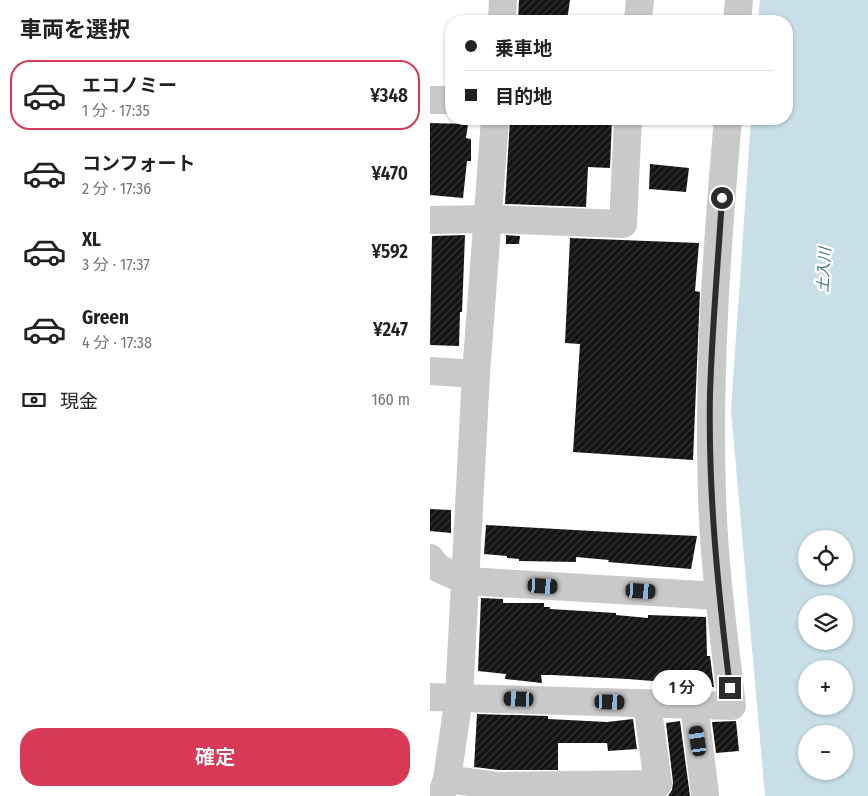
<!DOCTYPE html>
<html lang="ja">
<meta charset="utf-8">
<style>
body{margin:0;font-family:"Fira Sans Condensed","Noto Sans JP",sans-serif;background:#f2f2f2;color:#222;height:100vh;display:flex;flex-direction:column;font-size:19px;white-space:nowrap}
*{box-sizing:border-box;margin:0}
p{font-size:16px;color:#767676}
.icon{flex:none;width:28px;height:28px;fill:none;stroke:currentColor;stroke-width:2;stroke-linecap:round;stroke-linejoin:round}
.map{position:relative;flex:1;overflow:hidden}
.sheet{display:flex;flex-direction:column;background:#fff;width:430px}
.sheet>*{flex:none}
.banner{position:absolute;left:15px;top:15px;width:348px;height:110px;border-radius:20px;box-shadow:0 1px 4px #0004;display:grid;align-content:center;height:110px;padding:0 20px;background:#fff}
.controls{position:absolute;left:368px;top:530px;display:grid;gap:10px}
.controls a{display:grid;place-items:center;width:55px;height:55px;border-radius:50%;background:#fff;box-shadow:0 1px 4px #0004;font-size:25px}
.end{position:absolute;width:22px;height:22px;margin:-11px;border:6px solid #2c2c2c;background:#fff;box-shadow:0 0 0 2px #fff}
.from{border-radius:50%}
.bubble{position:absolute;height:35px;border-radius:18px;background:#fff;box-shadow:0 1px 4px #0004;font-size:16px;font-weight:600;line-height:35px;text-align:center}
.car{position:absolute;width:15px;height:30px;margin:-15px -8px;border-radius:6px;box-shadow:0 0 4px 1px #0007;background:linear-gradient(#222 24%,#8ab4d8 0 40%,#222 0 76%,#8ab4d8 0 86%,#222 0)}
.banner b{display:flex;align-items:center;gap:18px;height:48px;font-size:19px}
.banner b+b{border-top:1px solid #e0e0e0}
.banner i{width:12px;height:12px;background:#222}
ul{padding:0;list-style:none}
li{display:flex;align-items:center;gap:15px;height:70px;margin:0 10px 8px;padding:0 10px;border:2px solid transparent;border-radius:20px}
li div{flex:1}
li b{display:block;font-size:19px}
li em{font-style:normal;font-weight:600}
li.on{border-color:#d73a57}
li>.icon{width:45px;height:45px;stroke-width:1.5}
h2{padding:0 20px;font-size:22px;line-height:60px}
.pay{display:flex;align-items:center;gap:12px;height:55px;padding:0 20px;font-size:19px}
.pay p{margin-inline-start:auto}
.primary-button{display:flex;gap:10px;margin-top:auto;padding:10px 20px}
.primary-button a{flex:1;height:58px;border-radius:20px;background:#d73a57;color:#fff;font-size:20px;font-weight:600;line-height:58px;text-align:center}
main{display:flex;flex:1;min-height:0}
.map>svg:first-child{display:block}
</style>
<main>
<section class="sheet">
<h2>車両を選択</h2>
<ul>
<li class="on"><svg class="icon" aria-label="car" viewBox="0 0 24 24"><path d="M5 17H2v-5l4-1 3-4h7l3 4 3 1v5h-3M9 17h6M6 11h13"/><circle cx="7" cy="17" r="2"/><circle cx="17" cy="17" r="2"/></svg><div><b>エコノミー</b><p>1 分 · 17:35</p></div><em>¥348</em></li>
<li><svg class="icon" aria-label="car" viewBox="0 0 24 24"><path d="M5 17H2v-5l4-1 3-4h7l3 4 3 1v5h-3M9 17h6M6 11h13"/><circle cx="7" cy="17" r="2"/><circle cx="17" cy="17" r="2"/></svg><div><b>コンフォート</b><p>2 分 · 17:36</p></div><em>¥470</em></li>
<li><svg class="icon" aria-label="car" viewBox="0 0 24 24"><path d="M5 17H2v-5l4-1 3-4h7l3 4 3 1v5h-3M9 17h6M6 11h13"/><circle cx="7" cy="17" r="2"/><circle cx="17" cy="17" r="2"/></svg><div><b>XL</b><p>3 分 · 17:37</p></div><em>¥592</em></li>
<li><svg class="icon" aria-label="car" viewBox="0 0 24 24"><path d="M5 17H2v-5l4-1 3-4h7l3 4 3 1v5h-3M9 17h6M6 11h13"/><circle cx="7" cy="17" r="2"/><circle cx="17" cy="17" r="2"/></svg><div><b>Green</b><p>4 分 · 17:38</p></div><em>¥247</em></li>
</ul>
<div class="pay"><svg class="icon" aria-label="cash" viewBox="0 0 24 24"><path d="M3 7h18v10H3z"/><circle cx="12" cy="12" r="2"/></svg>現金<p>160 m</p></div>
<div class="primary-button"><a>確定</a></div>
</section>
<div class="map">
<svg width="438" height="796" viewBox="0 0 438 796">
<defs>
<pattern id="building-hatch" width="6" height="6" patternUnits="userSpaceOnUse" patternTransform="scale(1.25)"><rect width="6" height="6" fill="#131313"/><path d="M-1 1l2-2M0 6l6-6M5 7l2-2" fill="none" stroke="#363636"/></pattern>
</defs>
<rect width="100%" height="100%" fill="#fff"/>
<!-- water -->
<path fill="#c8dfe8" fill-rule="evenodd" d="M330 0H438V796H335L301 410 321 119H356V21H328ZM376 539H414V576H376ZM376 604H414V641H376ZM376 669H414V706H376ZM376 734H414V771H376Z"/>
<!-- building -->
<g fill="url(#building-hatch)">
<path d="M89 0H140L137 21 114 19V21H88Z"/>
<path d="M80 119H182L180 168 158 167 156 207 75 204Z"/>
<path d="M0 123 38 124 36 138 41 139V161H37L33 198 0 195Z"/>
<path d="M220 164 259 168 256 192 219 189Z"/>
<path d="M35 235 32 312H30L29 346 0 345 2 236Z"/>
<path d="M76 235 90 236 89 244H76Z"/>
<path d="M140 238 269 243 265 291 270 292 263 460 143 452 150 344 135 343Z"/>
<path d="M0 509 21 510V533L0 531Z"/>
<path d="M56 525 180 532 267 536 261 569 178 562 179 560 146 557V562L89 561V559L77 558V556L54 554Z"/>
<path d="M51 598 73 599V603H114V607H120V609L186 613V615L218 618V615L276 617 277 656H280L284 687 246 686 247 683 198 679 122 675H111L112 683 75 679 76 674 48 671Z"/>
<path d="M47 714 118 716V719L177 722 203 719 207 749 178 751 177 743H128V770H69L44 767Z"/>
<path d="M250 721 260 796H238L242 790 243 782 236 723Z"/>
<path d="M306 721 309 751 286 753 282 722Z"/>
</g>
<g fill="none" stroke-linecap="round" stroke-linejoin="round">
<!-- minor -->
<g stroke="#c9c9c9" stroke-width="28">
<path d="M72 21 73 0"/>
<path d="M208 21 210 0"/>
<path d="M307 21 309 0"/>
<path d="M0 100H21"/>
<path d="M0 220 58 219 193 224 198 119"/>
<path d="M0 371 46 374"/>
<path d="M0 558 8 568 36 581 289 596"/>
<path d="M0 697 302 706C294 637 284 566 282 496 278 370 287 244 298 119"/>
<path d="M264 705 275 794"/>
<path d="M17 779 68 786 228 784 217 703"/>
<path d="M11 796 17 779 29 697 46 374 65 119"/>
</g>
</g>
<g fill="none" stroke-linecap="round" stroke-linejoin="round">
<!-- route -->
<path stroke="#2c2c2c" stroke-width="6" d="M292 198C288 263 282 329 280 394 278 492 288 590 300 688"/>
</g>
<g text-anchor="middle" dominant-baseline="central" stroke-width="5" stroke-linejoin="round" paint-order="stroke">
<!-- water labels -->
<g font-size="15" font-style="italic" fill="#417487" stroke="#fff">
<text transform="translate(394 270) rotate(-87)">土入川</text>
</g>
</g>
</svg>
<div class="controls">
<a><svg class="icon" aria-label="locate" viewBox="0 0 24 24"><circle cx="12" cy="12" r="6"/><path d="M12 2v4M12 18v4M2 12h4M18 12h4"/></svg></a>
<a><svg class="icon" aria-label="layers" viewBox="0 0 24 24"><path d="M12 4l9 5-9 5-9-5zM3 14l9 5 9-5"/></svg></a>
<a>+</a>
<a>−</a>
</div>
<i class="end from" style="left:292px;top:198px"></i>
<i class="end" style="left:300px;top:688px"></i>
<div class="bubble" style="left:222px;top:670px;width:60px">1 分</div>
<i class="car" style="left:113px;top:586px;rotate:93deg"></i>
<i class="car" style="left:211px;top:591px;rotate:93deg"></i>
<i class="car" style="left:89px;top:699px;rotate:272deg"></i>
<i class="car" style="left:180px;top:702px;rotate:92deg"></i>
<i class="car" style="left:268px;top:741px;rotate:352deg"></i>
<div class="banner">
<b><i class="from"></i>乗車地</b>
<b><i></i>目的地</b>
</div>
</div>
</main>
